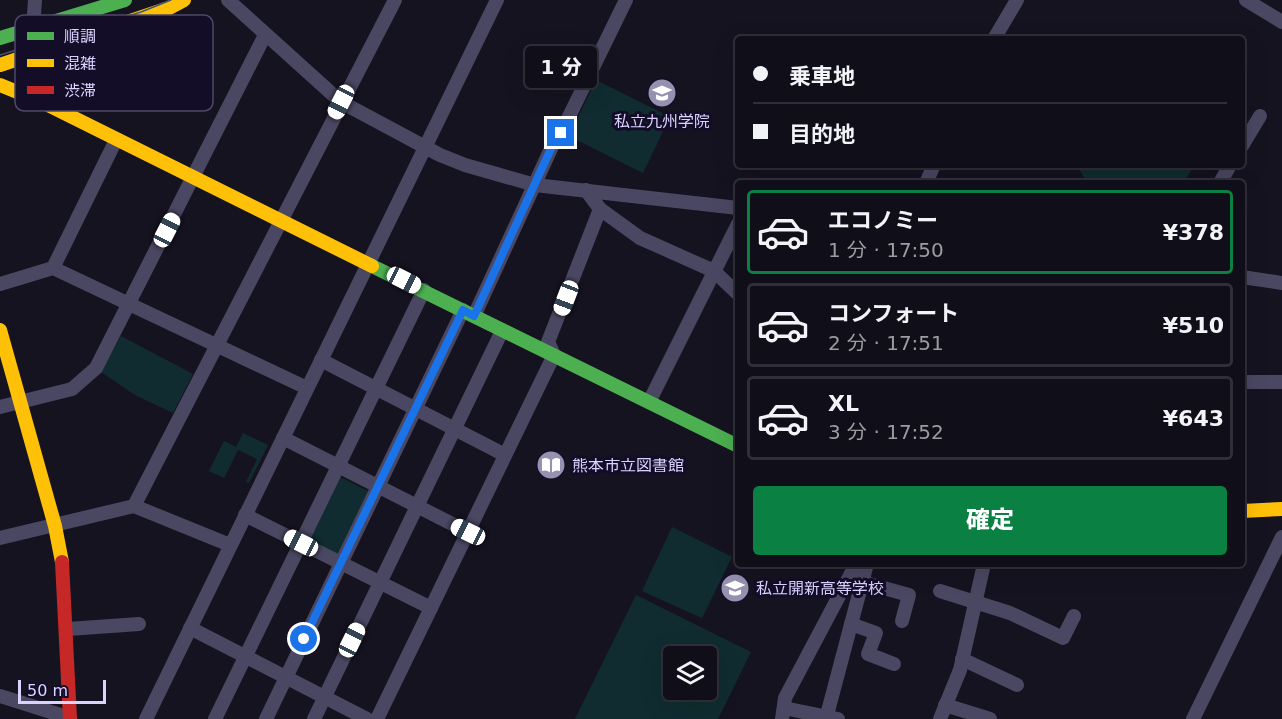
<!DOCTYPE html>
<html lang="ja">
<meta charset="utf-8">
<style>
body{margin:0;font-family:"DejaVu Sans","Noto Sans JP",sans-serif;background:#191722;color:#f1f3f6;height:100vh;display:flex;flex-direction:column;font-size:22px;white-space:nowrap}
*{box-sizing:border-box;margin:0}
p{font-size:20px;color:#9c9ca2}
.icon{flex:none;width:33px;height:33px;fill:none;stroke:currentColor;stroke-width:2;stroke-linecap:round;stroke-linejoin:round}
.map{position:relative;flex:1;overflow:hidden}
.drawer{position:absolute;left:735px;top:180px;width:510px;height:387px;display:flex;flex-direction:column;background:#100e19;border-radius:6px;box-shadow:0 6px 24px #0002,0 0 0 2px #302e38}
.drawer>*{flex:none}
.guide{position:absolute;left:735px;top:36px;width:510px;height:132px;border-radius:6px;box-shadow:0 6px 24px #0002,0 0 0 2px #302e38;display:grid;align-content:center;height:132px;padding:0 18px;background:#100e19}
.tools{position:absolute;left:663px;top:646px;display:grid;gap:12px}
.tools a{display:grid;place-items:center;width:54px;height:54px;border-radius:6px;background:#100e19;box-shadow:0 6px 24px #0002,0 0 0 2px #302e38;font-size:30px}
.scale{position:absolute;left:18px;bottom:15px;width:88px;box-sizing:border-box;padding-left:6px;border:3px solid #dbd3ff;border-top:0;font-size:16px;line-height:21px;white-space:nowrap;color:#dbd3ff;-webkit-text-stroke:4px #130d27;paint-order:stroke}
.end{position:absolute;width:27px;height:27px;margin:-14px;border:8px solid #1a73e8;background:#fff;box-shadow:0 0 0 3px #fff}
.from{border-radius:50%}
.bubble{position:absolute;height:42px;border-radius:6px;background:#100e19;box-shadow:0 6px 24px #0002,0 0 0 2px #302e38;font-size:20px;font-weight:800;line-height:42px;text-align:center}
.car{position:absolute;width:18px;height:36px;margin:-18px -9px;border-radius:8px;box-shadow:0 0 4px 2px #0007;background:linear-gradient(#fff 24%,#345 0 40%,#fff 0 76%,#345 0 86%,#fff 0)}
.guide b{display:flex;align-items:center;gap:21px;height:57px;font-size:22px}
.guide b+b{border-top:2px solid #302e38}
.guide i{width:15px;height:15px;background:#f1f3f6}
ul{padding:10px 0 0;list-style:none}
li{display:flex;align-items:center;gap:18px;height:84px;margin:0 12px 9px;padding:0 6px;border:3px solid #302e38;border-radius:6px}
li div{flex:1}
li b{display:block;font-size:22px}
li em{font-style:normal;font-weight:800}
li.active{border-color:#0b8043}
li>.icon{width:54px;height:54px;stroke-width:1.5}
.action{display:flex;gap:12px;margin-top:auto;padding:12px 18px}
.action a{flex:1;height:69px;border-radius:6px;background:#0b8043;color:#fff;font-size:24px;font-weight:800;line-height:69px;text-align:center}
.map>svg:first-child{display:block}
</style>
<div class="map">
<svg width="1282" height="719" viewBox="0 0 1282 719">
<rect width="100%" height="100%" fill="#161321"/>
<!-- green -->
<g fill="#102c30" fill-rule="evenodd">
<path d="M596 80 670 117 643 173 569 136Z"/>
<path d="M1077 165H1194L1184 183H1087Z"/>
<path d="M121 336 193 374 173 413 135 395 101 372Z"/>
<path d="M243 433 268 445 249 483 246 482 257 459 238 450 224 478 209 471 224 441 236 447Z"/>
<path d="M340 477 370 492 337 557 307 542Z"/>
<path d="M672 527 732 557 702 618 642 591Z"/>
<path d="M636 595 751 652 718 719H575ZM674 657H706V690H674Z"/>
</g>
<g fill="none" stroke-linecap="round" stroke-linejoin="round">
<!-- street -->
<g stroke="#4a4762" stroke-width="14">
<path d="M35 0 33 29 41 52"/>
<path d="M228 0 341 102 440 155 465 165 535 185 738 208"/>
<path d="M1246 0 1282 22"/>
<path d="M994 39 1017 0"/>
<path d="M1242 146 1260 116"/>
<path d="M926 183 934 165"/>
<path d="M1220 183 1230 165"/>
<path d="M600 209 640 238 714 271 738 294"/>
<path d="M53 268 116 140"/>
<path d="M1242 277 1282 283"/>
<path d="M0 284 53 268 307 388"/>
<path d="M474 316 555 140 561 133 626 0"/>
<path d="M321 360 505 455"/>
<path d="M1242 382H1282"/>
<path d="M649 402 738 224"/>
<path d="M0 407 72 389 96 368 265 35"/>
<path d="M283 438 468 532"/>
<path d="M134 506 395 0"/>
<path d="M245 515 431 608"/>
<path d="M0 538 134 506 230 545"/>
<path d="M862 582 909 595 902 621"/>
<path d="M940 591 1010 613 1063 638 1074 616"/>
<path d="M851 624 876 633 868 654 894 664"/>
<path d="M190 628 367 719"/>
<path d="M68 629 139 624"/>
<path d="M962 659 1017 685"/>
<path d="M0 696 70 718"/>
<path d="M945 705 990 719"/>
<path d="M784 708 838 719"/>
<path d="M827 715 867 564"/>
<path d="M146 719 497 0"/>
<path d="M215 719 424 290"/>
<path d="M266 719 463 310"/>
<path d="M314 719 502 331"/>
<path d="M377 719 554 355 548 342 600 209 586 190"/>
<path d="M782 719 785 698 856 564"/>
<path d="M940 719 960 670 984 564"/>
<path d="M1193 719 1282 537"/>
</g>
<!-- fast -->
<g stroke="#4caf50" stroke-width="14">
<path d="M0 38 125 0"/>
<path d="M372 266 738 446"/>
</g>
<!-- slow -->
<g stroke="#ffc107" stroke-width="14">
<path d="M0 65 169 8 184 0"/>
<path d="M0 85 42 102 372 266"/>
<path d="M0 330 55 526 62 562"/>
<path d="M1242 511 1282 509"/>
</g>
<!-- jam -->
<path stroke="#c62828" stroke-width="14" d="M62 562 70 719"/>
<!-- tram -->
<path stroke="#44566c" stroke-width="1.5" d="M0 55 141 12 171 0"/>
</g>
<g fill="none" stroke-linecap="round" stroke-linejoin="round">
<!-- route -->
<path stroke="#1a73e8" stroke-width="8" d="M304 639 463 310 474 316 555 140 561 133"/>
</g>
<!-- icons -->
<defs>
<g id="school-disc" transform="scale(1.5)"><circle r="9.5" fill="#9690b1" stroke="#130d27"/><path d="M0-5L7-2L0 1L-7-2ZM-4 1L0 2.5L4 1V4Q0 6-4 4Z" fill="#fff"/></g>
<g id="library-disc" transform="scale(1.5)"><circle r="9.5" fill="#9690b1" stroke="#130d27"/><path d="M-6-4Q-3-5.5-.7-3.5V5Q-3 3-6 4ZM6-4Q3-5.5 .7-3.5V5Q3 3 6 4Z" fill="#fff"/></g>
</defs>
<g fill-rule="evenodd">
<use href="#school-disc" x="662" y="93"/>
<use href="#library-disc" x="551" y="465"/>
<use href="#school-disc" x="735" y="588"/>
</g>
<g text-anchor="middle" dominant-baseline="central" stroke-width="6" stroke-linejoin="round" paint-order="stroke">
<!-- poi labels -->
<g font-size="16" fill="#dbd3ff" stroke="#130d27" text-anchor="start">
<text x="662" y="121" text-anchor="middle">私立九州学院</text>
<text x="572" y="465">熊本市立図書館</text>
<text x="756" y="588">私立開新高等学校</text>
</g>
</g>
<!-- legend -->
<rect x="15" y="15" width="198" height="96" rx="9" fill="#130d27" stroke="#4f4868" stroke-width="1.5"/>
<rect x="27" y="32" width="27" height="8" fill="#4caf50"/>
<rect x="27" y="59" width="27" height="8" fill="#ffc107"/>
<rect x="27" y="86" width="27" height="8" fill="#c62828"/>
<g font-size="16" fill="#dbd3ff">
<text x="64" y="42">順調</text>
<text x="64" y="69">混雑</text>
<text x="64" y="96">渋滞</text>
</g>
</svg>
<div class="tools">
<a><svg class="icon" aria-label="layers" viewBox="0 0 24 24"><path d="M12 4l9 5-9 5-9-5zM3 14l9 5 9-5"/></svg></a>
</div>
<div class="scale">50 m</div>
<i class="end from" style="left:304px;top:639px"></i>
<i class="end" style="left:561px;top:133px"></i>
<div class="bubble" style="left:525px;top:46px;width:72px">1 分</div>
<i class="car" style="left:341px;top:102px;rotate:207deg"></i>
<i class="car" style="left:167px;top:230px;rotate:27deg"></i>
<i class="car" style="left:404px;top:280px;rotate:117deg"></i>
<i class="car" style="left:566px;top:298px;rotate:201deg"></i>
<i class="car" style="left:468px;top:532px;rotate:296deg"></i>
<i class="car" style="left:301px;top:543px;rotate:297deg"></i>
<i class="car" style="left:352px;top:640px;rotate:26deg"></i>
<div class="guide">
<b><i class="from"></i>乗車地</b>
<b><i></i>目的地</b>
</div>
<section class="drawer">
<ul>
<li class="active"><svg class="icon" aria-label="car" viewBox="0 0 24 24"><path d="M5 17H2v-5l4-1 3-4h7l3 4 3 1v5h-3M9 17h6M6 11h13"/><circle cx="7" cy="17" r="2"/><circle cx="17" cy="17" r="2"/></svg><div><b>エコノミー</b><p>1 分 · 17:50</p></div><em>¥378</em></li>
<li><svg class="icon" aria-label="car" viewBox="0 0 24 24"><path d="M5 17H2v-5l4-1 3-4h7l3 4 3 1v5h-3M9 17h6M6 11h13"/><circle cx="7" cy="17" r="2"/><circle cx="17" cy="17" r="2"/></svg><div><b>コンフォート</b><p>2 分 · 17:51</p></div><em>¥510</em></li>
<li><svg class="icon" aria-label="car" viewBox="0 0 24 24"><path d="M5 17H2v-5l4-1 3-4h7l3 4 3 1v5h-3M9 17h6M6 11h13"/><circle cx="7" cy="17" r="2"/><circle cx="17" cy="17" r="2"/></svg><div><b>XL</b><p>3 分 · 17:52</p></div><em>¥643</em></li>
</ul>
<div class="action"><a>確定</a></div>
</section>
</div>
